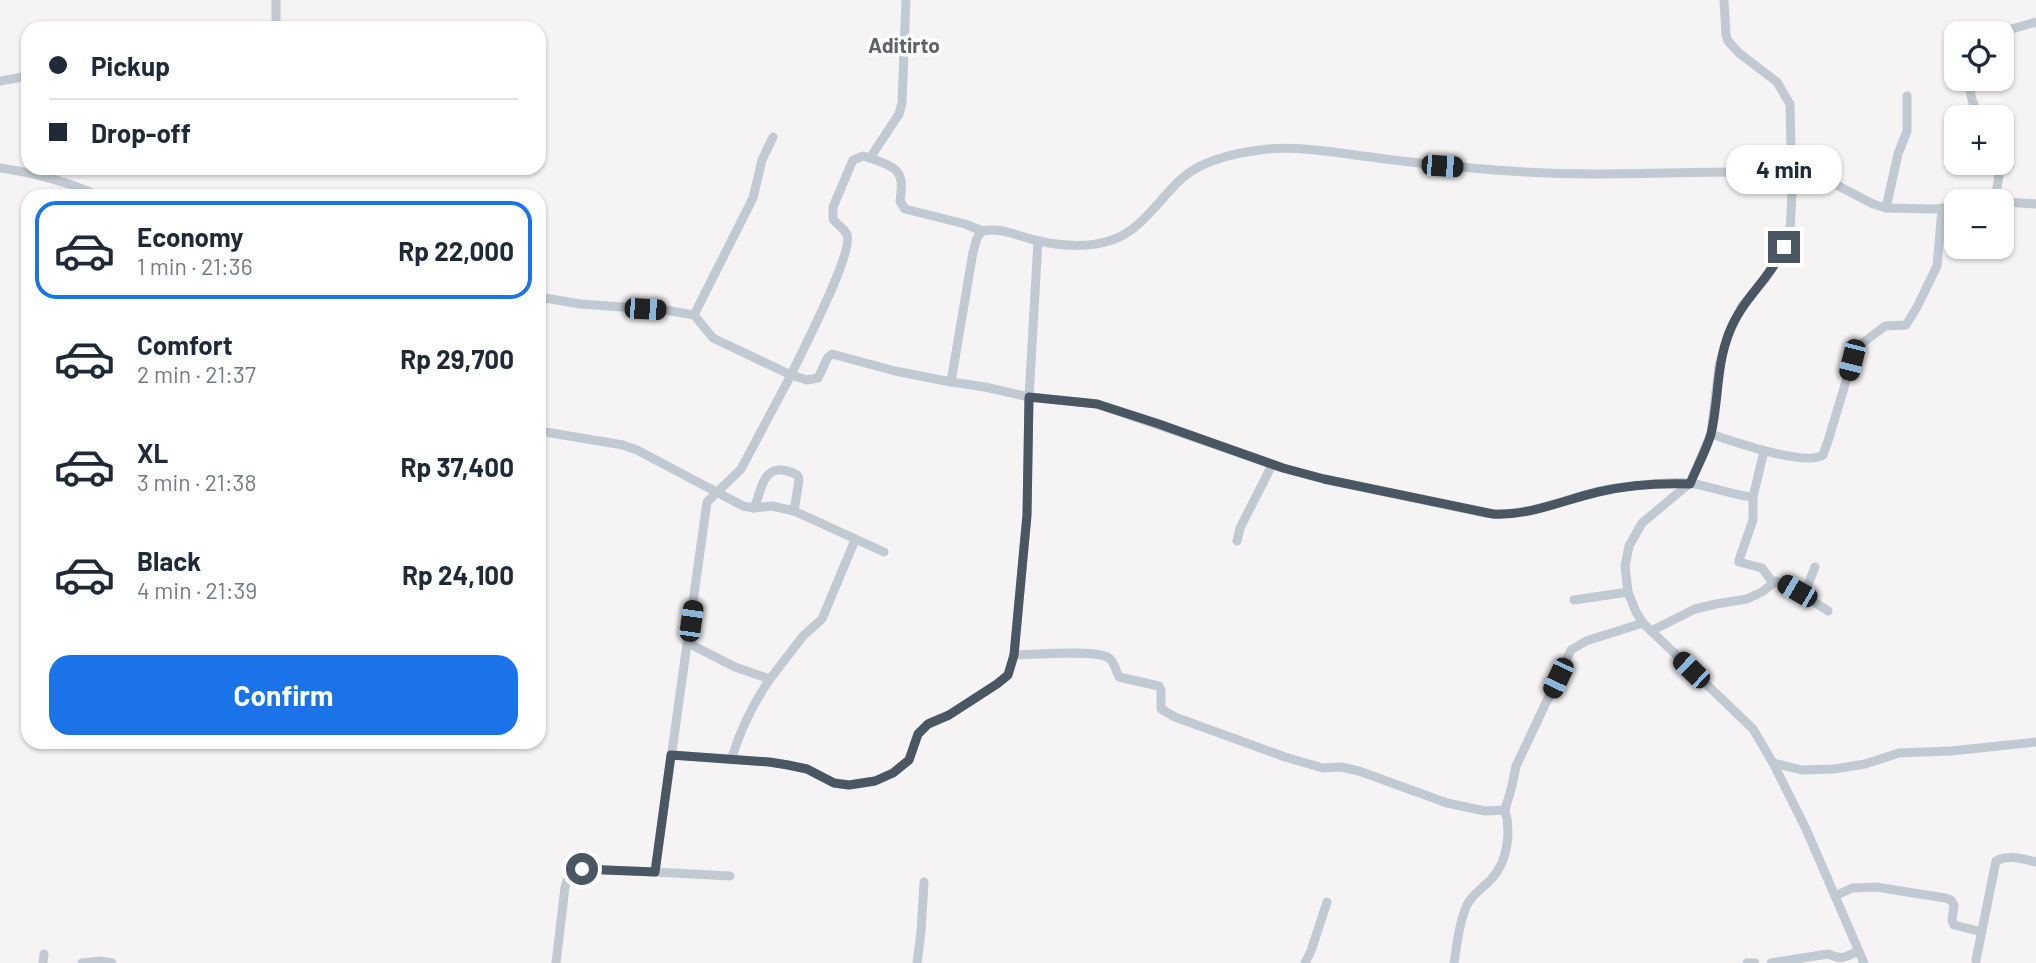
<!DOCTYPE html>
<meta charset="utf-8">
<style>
body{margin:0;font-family:Barlow,sans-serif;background:#f2f2f3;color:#1f2937;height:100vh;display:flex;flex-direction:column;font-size:26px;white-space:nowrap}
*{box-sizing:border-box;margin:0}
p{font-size:23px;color:#747a83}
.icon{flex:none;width:38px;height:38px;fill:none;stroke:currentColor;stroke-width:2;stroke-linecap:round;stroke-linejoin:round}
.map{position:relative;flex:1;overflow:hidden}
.panel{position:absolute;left:21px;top:189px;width:525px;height:560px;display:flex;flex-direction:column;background:#fff;border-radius:21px;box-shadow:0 2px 5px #0004}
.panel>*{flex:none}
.top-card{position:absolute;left:21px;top:21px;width:525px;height:154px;border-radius:21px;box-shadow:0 2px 5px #0004;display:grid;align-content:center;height:154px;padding:0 28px;background:#fff}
.fabs{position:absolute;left:1944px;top:21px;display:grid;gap:14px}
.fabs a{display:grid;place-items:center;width:70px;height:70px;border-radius:14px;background:#fff;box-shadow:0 2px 5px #0004;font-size:35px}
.end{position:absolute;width:32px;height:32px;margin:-16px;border:9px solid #4a5661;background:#fff;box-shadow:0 0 0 4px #fff}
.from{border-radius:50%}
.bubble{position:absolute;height:49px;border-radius:21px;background:#fff;box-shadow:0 2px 5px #0004;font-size:23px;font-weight:700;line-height:49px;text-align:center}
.car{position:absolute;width:21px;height:42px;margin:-21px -10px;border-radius:9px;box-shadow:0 0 5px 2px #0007;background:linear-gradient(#222 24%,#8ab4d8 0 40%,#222 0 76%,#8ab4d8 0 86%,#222 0)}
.top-card b{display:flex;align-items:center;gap:24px;height:66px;font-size:26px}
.top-card b+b{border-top:2px solid #e0e1e3}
.top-card i{width:18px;height:18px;background:#1f2937}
ul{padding:12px 0 0;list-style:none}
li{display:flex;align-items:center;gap:21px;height:98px;margin:0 14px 10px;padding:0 14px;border:4px solid transparent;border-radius:21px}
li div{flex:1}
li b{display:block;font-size:26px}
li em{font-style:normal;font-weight:700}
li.current{border-color:#1a73e8}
li>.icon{width:63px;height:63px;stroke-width:1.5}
.primary-button{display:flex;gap:14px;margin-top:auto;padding:14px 28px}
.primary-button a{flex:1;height:80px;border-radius:21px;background:#1a73e8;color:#fff;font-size:28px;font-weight:700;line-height:80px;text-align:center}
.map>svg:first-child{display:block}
</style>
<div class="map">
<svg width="2036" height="963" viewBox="0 0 2036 963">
<rect width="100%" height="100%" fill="#f5f3f3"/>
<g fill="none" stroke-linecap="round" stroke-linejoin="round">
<!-- minor -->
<g stroke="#c1cad2" stroke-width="9">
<path d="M276 0V28"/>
<path d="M906 0 902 103 899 114 870 158C898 168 905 171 900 201L905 209 965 224 982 231"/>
<path d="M1724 0 1726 35 1728 41 1739 53 1777 82 1790 104 1792 193 1790 231 1779 258 1766 278 1742 306 1728 335 1719 366 1711 434 1690 483 1642 523 1629 546 1625 566 1628 592 1636 612 1643 623 1753 729 1773 763 1806 829 1864 963"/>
<path d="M1997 33 2036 22"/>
<path d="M1973 79C1967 91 1972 103 1979 114L1987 117"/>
<path d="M0 81 28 76"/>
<path d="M2002 120 2007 121 2002 157"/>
<path d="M870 158 863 156 853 160 833 207V219C837 225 845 229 847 235 854 253 801 353 791 375L807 380 818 378 828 357 832 354 895 371 951 382 973 252 977 238 982 231C1003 227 1019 237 1039 241 1062 246 1089 248 1112 240 1140 231 1159 200 1179 181 1200 160 1239 152 1268 149 1304 146 1343 154 1378 158 1422 164 1466 168 1510 171 1604 178 1697 170 1791 172L1829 181 1873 204 1886 208 1933 209 1956 207"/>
<path d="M0 168C35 173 66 181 99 196"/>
<path d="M1995 200 2001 163"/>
<path d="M1990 201 2036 204"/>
<path d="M1886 208 1898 154 1907 131V96"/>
<path d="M1038 241 1029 397 1097 404 1283 468 1324 479 1485 513C1533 519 1577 491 1624 487 1645 485 1668 481 1689 483 1711 486 1731 495 1753 497"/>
<path d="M539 297 580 304 665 310 694 315 713 338 791 375 741 469 707 502 655 872 582 869 570 871 565 887 556 963"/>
<path d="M694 315 753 198 762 160 773 137"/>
<path d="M539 431 623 445 637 450 743 506 754 508 772 506 794 511 884 552"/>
<path d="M1711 434C1732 441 1805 467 1823 455L1828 441 1856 348 1885 326 1906 325 1917 307 1937 266 1942 209"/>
<path d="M1764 451 1753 497V520L1739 560V562L1762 568 1773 583"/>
<path d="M754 508C761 493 762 468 782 470 789 471 793 472 798 476L799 480 794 511"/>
<path d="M1237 541 1240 528 1272 465"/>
<path d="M1804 595 1828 611"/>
<path d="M1574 600 1628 592"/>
<path d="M1651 631 1695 609 1716 604 1747 599 1762 592 1776 581 1804 595 1815 567"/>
<path d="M688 643 735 667 770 679 803 636 822 619 855 540"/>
<path d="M1014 655C1031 655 1097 649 1109 658 1115 662 1116 672 1119 677L1159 686 1161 690V709L1175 717 1285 757 1323 768 1341 767 1359 771 1447 803 1485 811 1505 810 1512 786 1516 766 1571 650 1586 641 1643 623"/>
<path d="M671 755 770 762 788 765 807 769 834 783 849 785 875 781 893 773 909 760 918 734 927 725 949 715 997 684 1008 675 1014 655 1027 515 1029 397 985 387 951 382"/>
<path d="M731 760C740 731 752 705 770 679"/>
<path d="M1773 763 1802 770 1834 769 1865 764 1899 753 1951 751 2036 742"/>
<path d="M655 872 730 876"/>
<path d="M1835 896 1852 888 1876 887 1945 898 1951 900 1954 905 1952 920 1954 925 1982 932"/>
<path d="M1976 960 1996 861C2008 854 2023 859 2036 862"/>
<path d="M43 963 44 954"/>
<path d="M82 963 100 961 112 963"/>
<path d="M917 963 921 932 924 882"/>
<path d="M1305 963 1311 951 1327 902"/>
<path d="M1454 963C1457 944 1459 923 1467 905 1473 893 1485 887 1493 877 1508 860 1511 831 1505 810"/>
<path d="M1747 963H1755"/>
<path d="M1771 963 1828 954C1843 960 1843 958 1858 951"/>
</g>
</g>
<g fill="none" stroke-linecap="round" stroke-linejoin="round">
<!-- route -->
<path stroke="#4a5661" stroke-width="9" d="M582 869 655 872 671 755 769 762 788 765 807 769 834 783 849 785 875 781 893 773 909 760 918 734 928 724 949 715 997 684 1008 675 1014 655 1027 515 1029 397 1097 404 1156 423 1283 468 1324 479 1493 514C1529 516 1564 500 1598 492 1628 485 1659 483 1690 484 1697 467 1706 451 1711 434 1719 400 1716 366 1729 333 1741 300 1770 279 1784 247"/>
</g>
<g text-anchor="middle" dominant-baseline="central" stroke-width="7" stroke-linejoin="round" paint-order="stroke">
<!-- quarter labels -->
<g font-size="21" font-weight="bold" fill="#5f6368" stroke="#fff">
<text x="904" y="44">Aditirto</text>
</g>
</g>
</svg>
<div class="fabs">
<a><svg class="icon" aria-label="locate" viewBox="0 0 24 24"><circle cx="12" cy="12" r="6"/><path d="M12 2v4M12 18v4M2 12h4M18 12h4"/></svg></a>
<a>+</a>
<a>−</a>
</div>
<i class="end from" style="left:582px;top:869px"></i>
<i class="end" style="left:1784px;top:247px"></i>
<div class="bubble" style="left:1726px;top:145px;width:116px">4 min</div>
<i class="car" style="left:1442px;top:166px;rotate:94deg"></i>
<i class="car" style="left:645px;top:309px;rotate:93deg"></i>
<i class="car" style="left:1852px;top:360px;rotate:194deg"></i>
<i class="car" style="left:1797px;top:591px;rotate:300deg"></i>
<i class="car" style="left:691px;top:621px;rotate:8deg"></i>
<i class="car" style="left:1691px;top:670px;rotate:314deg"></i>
<i class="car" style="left:1558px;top:678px;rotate:205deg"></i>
<div class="top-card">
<b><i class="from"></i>Pickup</b>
<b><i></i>Drop-off</b>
</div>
<section class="panel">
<ul>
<li class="current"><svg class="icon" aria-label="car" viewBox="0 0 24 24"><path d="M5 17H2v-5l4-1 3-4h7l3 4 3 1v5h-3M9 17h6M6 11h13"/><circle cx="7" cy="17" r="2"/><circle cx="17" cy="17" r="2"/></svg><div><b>Economy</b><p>1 min · 21:36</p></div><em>Rp 22,000</em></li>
<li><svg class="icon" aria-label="car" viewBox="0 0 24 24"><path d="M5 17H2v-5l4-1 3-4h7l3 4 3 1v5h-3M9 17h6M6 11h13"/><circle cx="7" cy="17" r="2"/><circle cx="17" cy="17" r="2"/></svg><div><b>Comfort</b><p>2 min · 21:37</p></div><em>Rp 29,700</em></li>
<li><svg class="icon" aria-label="car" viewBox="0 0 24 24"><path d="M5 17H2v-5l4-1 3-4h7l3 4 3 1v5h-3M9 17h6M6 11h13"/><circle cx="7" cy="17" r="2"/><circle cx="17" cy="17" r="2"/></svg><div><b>XL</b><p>3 min · 21:38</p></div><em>Rp 37,400</em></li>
<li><svg class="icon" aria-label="car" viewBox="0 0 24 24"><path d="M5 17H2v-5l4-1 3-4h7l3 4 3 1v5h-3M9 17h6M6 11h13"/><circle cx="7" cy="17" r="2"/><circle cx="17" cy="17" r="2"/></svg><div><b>Black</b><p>4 min · 21:39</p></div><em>Rp 24,100</em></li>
</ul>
<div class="primary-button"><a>Confirm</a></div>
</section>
</div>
